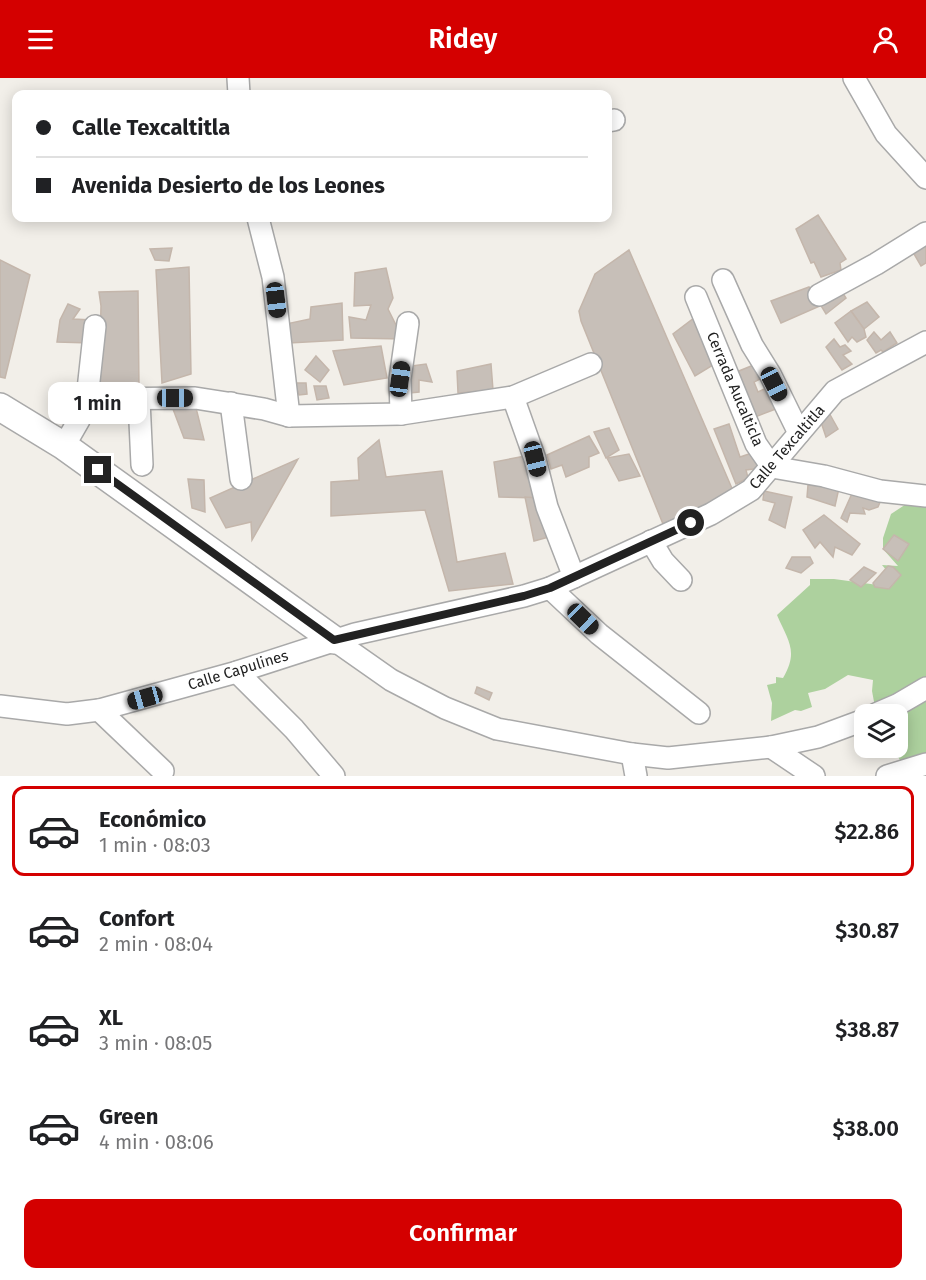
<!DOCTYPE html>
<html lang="es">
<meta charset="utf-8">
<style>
body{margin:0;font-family:"Fira Sans",sans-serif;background:#f6f6f6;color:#202124;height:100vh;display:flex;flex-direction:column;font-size:22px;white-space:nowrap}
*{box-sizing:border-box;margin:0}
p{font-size:20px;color:#757577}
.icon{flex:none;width:33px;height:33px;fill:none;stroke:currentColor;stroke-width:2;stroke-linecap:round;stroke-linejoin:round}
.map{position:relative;height:698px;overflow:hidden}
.side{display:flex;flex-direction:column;background:#fff;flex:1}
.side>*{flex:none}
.banner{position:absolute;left:12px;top:12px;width:600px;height:132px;border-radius:12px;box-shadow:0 3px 15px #0003;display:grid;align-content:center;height:132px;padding:0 24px;background:#fff}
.buttons{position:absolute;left:854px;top:626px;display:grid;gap:12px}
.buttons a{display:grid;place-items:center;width:54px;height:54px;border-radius:12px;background:#fff;box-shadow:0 3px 15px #0003;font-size:30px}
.end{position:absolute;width:27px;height:27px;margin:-14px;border:8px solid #222;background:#fff;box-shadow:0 0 0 3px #fff}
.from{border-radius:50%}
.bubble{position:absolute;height:42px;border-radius:12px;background:#fff;box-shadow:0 3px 15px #0003;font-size:20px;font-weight:600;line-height:42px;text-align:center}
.car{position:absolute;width:18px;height:36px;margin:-18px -9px;border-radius:8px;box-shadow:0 0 4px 2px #0007;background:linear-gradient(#222 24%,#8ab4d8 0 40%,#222 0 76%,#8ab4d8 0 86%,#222 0)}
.banner b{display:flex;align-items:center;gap:21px;height:57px;font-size:22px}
.banner b+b{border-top:2px solid #e0e0e0}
.banner i{width:15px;height:15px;background:#202124}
ul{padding:10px 0 0;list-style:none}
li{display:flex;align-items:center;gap:18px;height:90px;margin:0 12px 9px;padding:0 12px;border:3px solid transparent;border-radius:12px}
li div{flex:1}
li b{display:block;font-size:22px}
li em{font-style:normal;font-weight:600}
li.active{border-color:#d40000}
li>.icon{width:54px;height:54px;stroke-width:1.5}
.cta{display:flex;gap:12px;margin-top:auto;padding:12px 24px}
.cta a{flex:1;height:69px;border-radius:12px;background:#d40000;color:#fff;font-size:24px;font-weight:600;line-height:69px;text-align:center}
header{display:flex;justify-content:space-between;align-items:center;height:78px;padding:0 24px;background:#d40000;color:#fff;font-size:27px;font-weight:600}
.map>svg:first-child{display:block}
</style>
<header><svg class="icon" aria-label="menu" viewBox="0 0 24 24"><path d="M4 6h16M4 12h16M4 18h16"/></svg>Ridey<svg class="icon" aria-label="person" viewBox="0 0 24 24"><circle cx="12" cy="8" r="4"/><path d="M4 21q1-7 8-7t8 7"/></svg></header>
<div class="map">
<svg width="926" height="698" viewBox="0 0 926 698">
<rect width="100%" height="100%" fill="#f2efe9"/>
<!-- forest -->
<path fill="#add19e" d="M926 413V698H903C905 686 898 677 889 670L897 669V636L875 629 872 613 873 602 848 597 825 611 808 615 812 629 801 633 795 632 771 643 772 625 767 607 776 605V599L783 600C799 573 788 563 777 537L810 507V501H834L878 507 887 493 882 487 898 488 883 471V460L891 436Z"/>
<!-- building -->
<g fill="#c7bfb8" stroke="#c4b6ab" stroke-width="1.5">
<path d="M818 137 846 181 840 185 841 192 821 199 814 184 811 185 796 151Z"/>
<path d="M926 159V185L921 188 910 169Z"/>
<path d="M172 170 169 183 155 182 150 171Z"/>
<path d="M629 172 734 415 663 446 581 243 579 233 595 196Z"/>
<path d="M0 182 30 197 5 300 0 299Z"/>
<path d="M189 189 191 296 162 305 156 192Z"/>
<path d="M386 190 393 220 388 231 403 261 351 260 349 239 366 242 371 227 354 228 355 195Z"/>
<path d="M809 209 820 228 781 245 771 223Z"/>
<path d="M839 209 846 220 826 236 817 221Z"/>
<path d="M138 213 139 312 99 308 101 228 99 214Z"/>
<path d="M867 224 879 239 864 251 851 233Z"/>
<path d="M342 225 343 262 289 265 286 246 310 241 311 229Z"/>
<path d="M68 226 80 231 73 241 92 242 90 265 57 264 60 242Z"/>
<path d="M851 233 864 251 866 259 857 264 852 259 848 264 835 245Z"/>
<path d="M698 237 718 284 695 298 673 256Z"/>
<path d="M874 254 881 262 890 254 897 265 883 274 881 272 876 275 867 262Z"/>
<path d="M834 261 840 269 845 267 851 273 843 277 852 286 842 292 826 269Z"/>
<path d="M381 268 387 300 344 307 333 273Z"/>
<path d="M316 278 329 292 320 304 305 292Z"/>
<path d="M761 284 768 297 754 304 758 314 773 307 781 329 755 339 734 295Z"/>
<path d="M426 286 432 304 419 302V314L410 315 405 289Z"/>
<path d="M491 286 493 312 458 315 457 293Z"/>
<path d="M295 305H306L307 316 299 317Z"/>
<path d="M314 308H326L329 320 317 322Z"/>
<path d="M195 326 204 362 184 360 173 331Z"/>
<path d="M828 333 838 351 826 359 821 344Z"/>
<path d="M729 346 740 379 755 374 762 390 746 392 748 400 736 406 714 351Z"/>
<path d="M609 350 619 372 606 380 594 354Z"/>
<path d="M589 358 599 375 589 379V389L566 399 562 387 551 391 547 377Z"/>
<path d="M379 362 386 399 442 393 457 484 505 475 513 506 449 513 425 432 331 438V404L359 402 358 380Z"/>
<path d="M629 376 640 398 619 403 607 380Z"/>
<path d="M531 377 538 420 499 419 494 384Z"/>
<path d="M298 381 252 462 251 444 226 450 210 420Z"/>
<path d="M188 401 204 402 205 434 192 430Z"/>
<path d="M808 407 839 410 835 428 807 419Z"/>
<path d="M854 411 883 417 878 429 869 432 863 430 865 436 850 435 847 444 841 440Z"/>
<path d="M764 413 792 419 785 450 769 442 775 425 763 422Z"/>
<path d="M525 419 538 420 549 459 534 463Z"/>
<path d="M824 437 860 466 852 477 835 469 833 479 820 464 815 470 803 452Z"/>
<path d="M894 457 909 466 898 483 883 471Z"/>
<path d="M792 479H810L813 485 801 495 786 490Z"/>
<path d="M888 488 893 489 901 497 889 511 875 509 873 505Z"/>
<path d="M864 489 876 495 861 509 850 502Z"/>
<path d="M477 609 492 615 489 622 475 615Z"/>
</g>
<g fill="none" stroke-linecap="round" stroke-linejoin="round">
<!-- minor casing -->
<g stroke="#a9a9a9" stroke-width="24">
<g id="minor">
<path d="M238 0 239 16"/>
<path d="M854 0 886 56 926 100"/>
<path d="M608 43 614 42"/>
<path d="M258 140 273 199 289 338"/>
<path d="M723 202 752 267 770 296 799 355"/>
<path d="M819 217 876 186 926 155"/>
<path d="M696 219 756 366 772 389 824 398 880 413 926 418"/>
<path d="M513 319 535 381 547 429 574 499"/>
<path d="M87 321 195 320 264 331 289 338 401 336 513 319 591 286"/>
<path d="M139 322 142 387"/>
<path d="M231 325 241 401"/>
<path d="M401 336 400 301 408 245"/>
<path d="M64 368 79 342 87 321 95 248"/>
<path d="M651 463 663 483 681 502"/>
<path d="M550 510 599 556 699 635"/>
<path d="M334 562 391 602 445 630 497 651 632 676 668 680 771 669 818 659 864 642"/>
<path d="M237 594 294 651 334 698"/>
<path d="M0 628 67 636 99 632 237 594 355 556 524 518 550 510 711 436 751 412 835 313 926 264"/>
<path d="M99 632 163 693"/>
<path d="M876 636 897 627 926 610"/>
<path d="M771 669 814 698"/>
<path d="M632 676 636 698"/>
<path d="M887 698 926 686"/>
</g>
</g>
<!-- tertiary casing -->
<g stroke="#a9a9a9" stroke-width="30">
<path id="tertiary" d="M0 329 64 368 334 562"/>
</g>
<!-- minor -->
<use href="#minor" stroke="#fff" stroke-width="21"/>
<!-- tertiary -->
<use href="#tertiary" stroke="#fff" stroke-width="27"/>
</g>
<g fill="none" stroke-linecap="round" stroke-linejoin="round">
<!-- route -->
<path stroke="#222" stroke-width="8" d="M98 392 334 562 524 518 550 510 691 445"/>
</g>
<g text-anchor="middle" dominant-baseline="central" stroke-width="4.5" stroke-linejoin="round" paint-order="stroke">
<!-- street labels -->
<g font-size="15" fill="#222" stroke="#fff">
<text transform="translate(735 311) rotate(67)">Cerrada Aucalticla</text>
<text transform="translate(787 369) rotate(-49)">Calle Texcaltitla</text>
<text transform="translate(238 592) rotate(-17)">Calle Capulines</text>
</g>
</g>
</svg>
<div class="buttons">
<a><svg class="icon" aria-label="layers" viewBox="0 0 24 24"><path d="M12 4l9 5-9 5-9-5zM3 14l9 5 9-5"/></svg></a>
</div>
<i class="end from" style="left:691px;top:445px"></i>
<i class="end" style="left:98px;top:392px"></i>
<div class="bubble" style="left:48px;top:304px;width:99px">1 min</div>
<i class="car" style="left:276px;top:222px;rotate:173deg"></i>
<i class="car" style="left:400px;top:301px;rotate:8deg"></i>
<i class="car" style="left:774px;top:306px;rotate:153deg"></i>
<i class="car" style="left:175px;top:320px;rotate:90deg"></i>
<i class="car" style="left:535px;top:381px;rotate:166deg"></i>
<i class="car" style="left:583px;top:541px;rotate:134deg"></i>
<i class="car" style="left:145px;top:620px;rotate:254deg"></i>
<div class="banner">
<b><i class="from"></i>Calle Texcaltitla</b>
<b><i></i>Avenida Desierto de los Leones</b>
</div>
</div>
<section class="side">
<ul>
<li class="active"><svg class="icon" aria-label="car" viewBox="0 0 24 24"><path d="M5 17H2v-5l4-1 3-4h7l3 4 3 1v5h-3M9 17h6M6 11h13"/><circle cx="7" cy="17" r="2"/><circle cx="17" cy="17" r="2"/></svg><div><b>Económico</b><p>1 min · 08:03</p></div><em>$22.86</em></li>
<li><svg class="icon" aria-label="car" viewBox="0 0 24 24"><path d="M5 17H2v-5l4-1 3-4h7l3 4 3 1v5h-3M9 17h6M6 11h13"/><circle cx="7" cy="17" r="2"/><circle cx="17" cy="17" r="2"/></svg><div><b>Confort</b><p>2 min · 08:04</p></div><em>$30.87</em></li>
<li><svg class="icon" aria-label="car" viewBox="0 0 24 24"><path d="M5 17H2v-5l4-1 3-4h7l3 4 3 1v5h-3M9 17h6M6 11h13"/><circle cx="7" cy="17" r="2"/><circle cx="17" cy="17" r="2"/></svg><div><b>XL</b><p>3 min · 08:05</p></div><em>$38.87</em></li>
<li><svg class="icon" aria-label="car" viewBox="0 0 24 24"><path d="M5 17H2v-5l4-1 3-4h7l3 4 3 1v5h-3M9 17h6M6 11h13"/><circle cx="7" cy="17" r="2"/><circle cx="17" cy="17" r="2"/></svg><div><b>Green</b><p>4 min · 08:06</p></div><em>$38.00</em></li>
</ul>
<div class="cta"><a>Confirmar</a></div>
</section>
